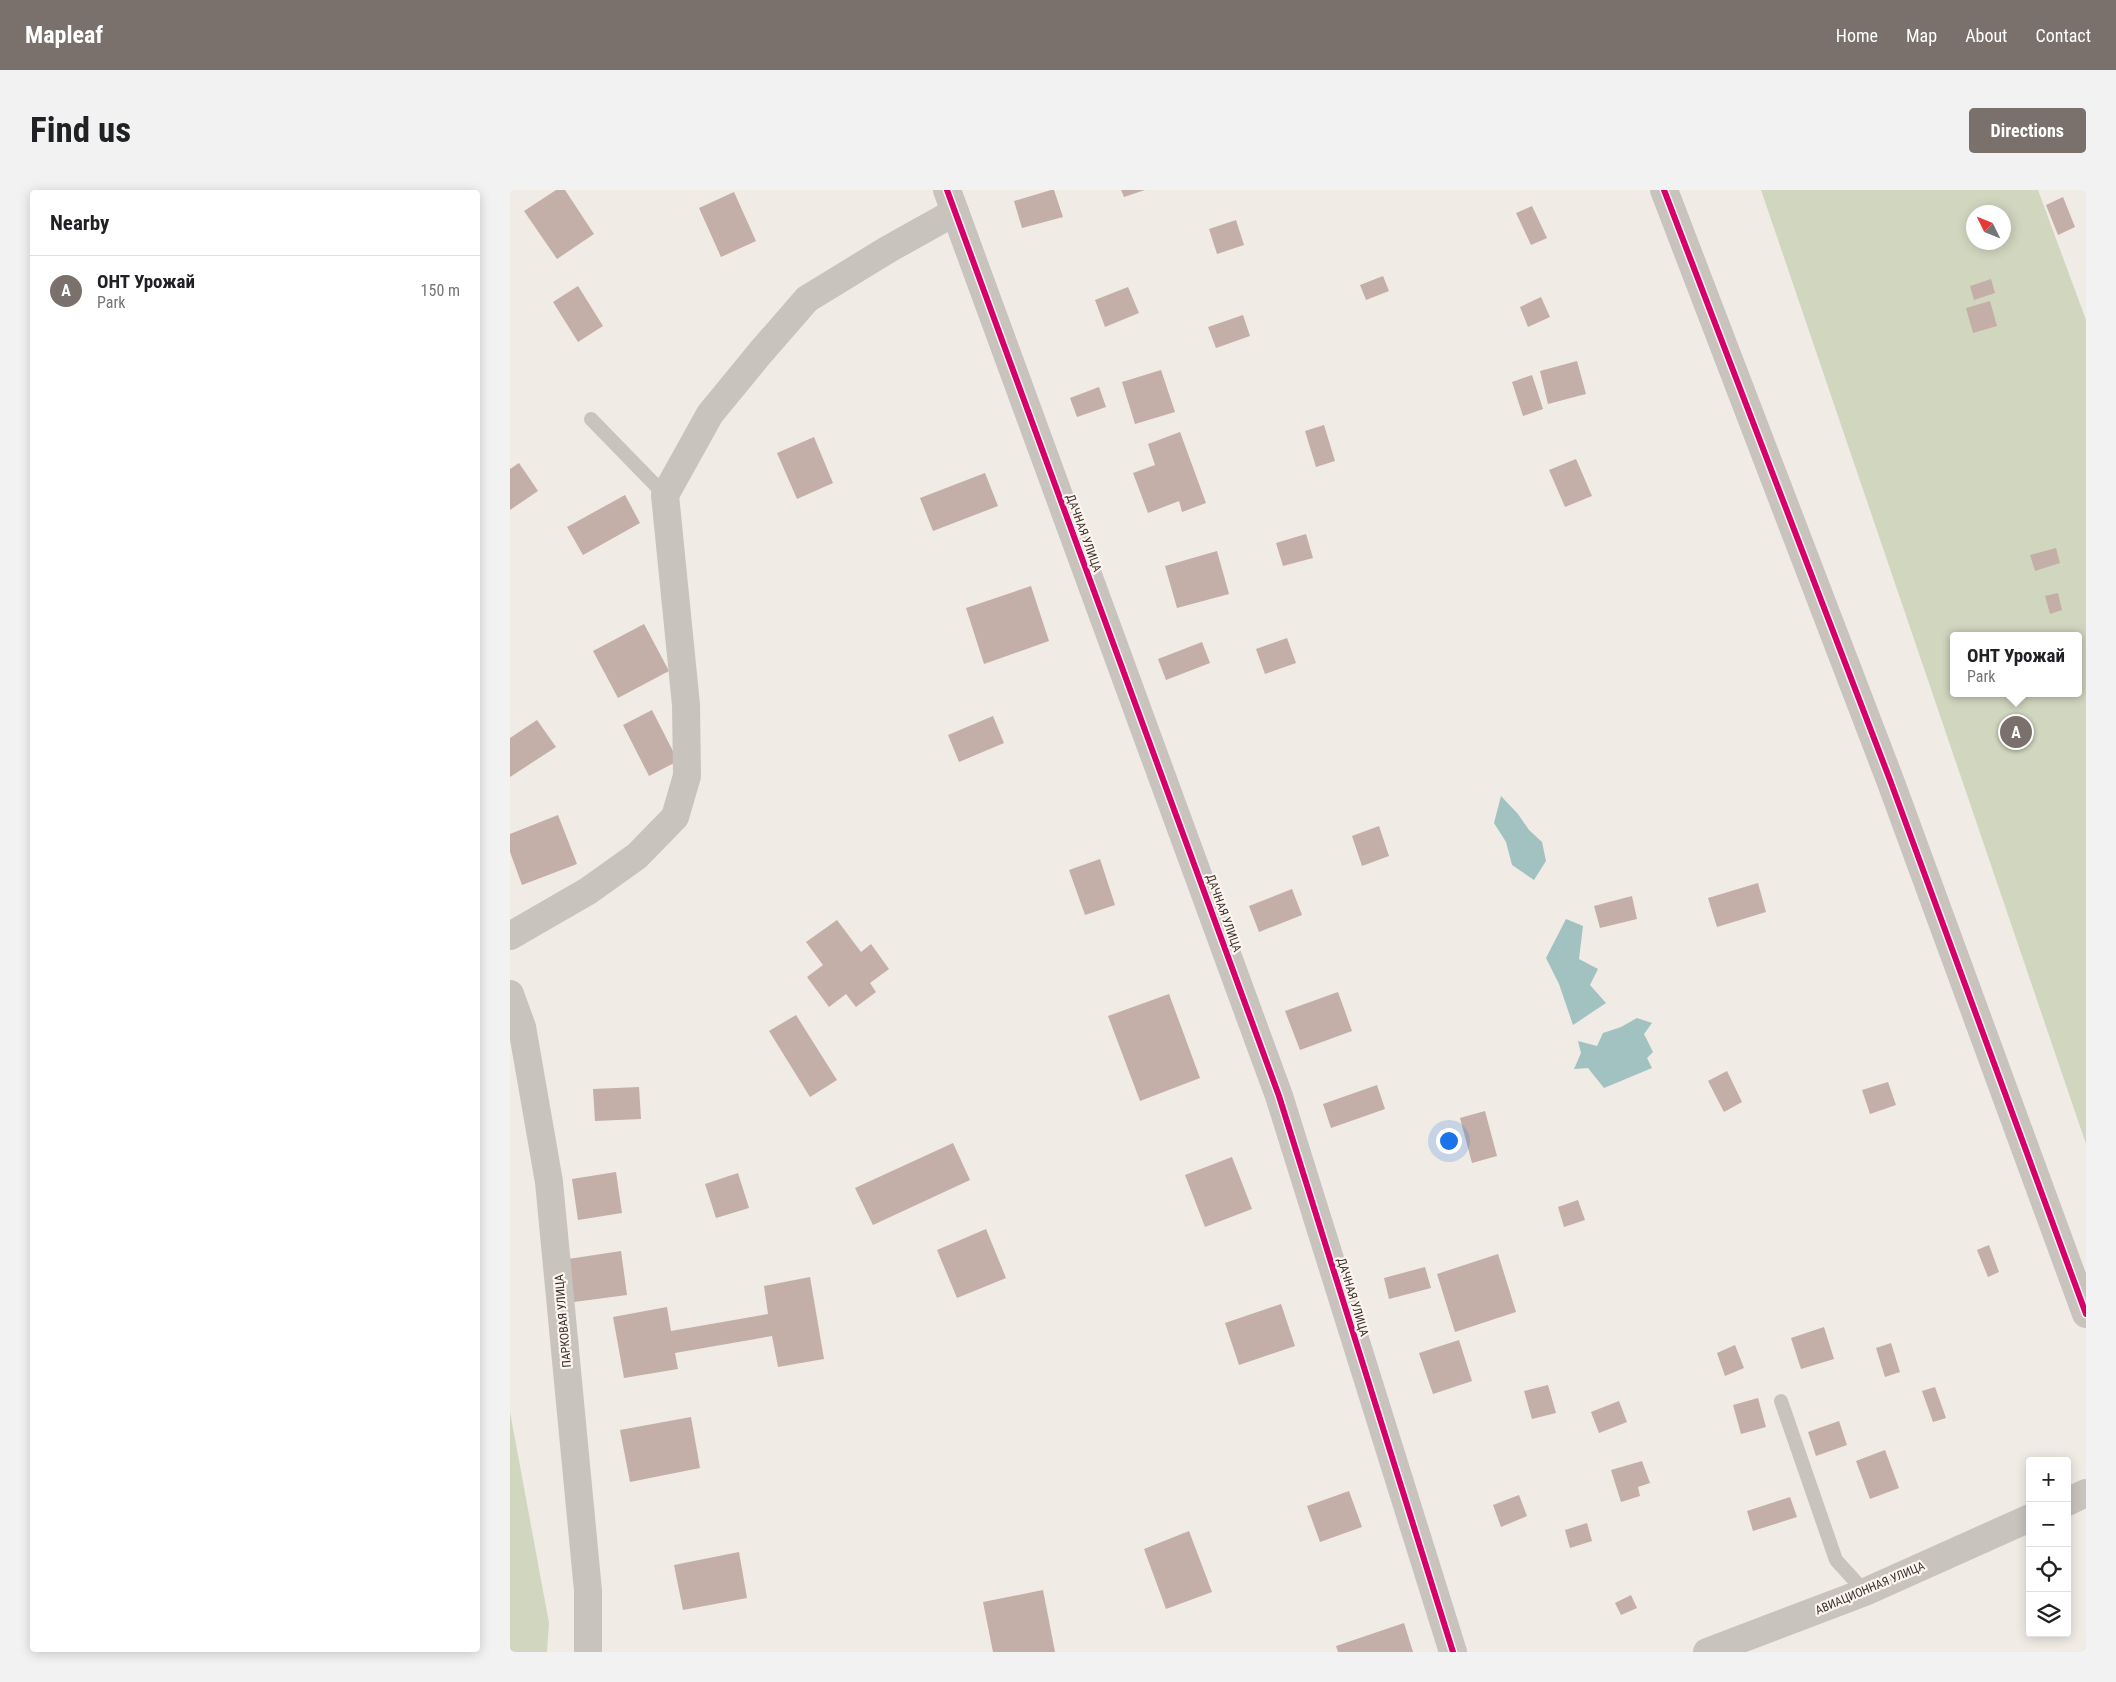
<!DOCTYPE html>
<meta charset="utf-8">
<style>
:root{--surface:#fff;--page:#f2f2f2;--text:#202124;--muted:#757577;--line:#e0e0e0;--accent:#7a716c}
body{margin:0;font-family:"Roboto Condensed",sans-serif;background:var(--page);color:var(--text)}
.controls{position:absolute;right:15px;bottom:15px;display:grid;overflow:hidden;border-radius:5px;box-shadow:0 2px 12px #0003}
.controls button{width:45px;height:45px;display:grid;place-items:center;padding:0;border:0;border-bottom:1px solid var(--line);background:var(--surface);color:var(--text);font:25px sans-serif}
.compass{position:absolute;left:1456px;top:15px;width:45px;height:45px;border-radius:50%;background:var(--surface);box-shadow:0 2px 12px #0003;rotate:313deg}
.you{position:absolute;left:938px;top:950px;width:18px;height:18px;margin:-12px;border:4px solid #fff;border-radius:50%;background:#1a73e8;box-shadow:0 0 0 8px #1a73e833}
.badge{display:grid;place-items:center;width:32px;height:32px;border-radius:50%;background:var(--accent);color:#fff;font-size:16px;font-weight:700}
.pin{position:absolute;translate:-50% -50%;border:2px solid #fff;box-shadow:0 1px 5px #0006}
.popup{position:absolute;left:1440px;top:442px;width:132px;height:65px;box-sizing:border-box;display:grid;place-content:center;border-radius:5px;background:var(--surface);filter:drop-shadow(0 1px 4px #0005);font-size:16px;white-space:nowrap;color:var(--muted)}
.popup b{font-size:19px;color:var(--text)}
.popup::after{content:'';position:absolute;left:50%;top:100%;margin-left:-10px;border:10px solid transparent;border-top-color:var(--surface)}
.list{margin:0;padding:0;list-style:none}
h2{display:flex;justify-content:space-between;align-items:center;height:65px;margin:0;padding:0 20px;font-size:21px}
h2 small{font-size:16px;font-weight:400;color:var(--muted)}
.list li{display:grid;grid-template-columns:32px 1fr auto;gap:15px;align-items:center;box-sizing:border-box;height:70px;padding:0 20px;border-top:1px solid var(--line)}
.list b{display:block;font-size:19px;white-space:nowrap}
.list p{margin:0;font-size:16px;white-space:nowrap;color:var(--muted)}
.list em{font-size:16px;font-style:normal;color:var(--muted)}
.icon{flex:none;width:28px;height:28px;fill:none;stroke:currentColor;stroke-width:2;stroke-linecap:round;stroke-linejoin:round}
.map{position:relative;flex:none;width:1576px;height:1462px;overflow:hidden;border-radius:5px}
header{display:flex;align-items:center;gap:30px;box-sizing:border-box;height:70px;padding:0 25px;background:var(--accent);color:#fff}
header strong{font-size:24px}
nav{display:flex;gap:28px;margin-inline-start:auto;font-size:18px}
.intro{display:flex;align-items:center;justify-content:space-between;box-sizing:border-box;height:120px;padding:0 30px}
h1{margin:0;font-size:35px}
.button{padding:12px 22px;border-radius:5px;background:var(--accent);color:#fff;font-size:18px;font-weight:700}
main{display:flex;gap:30px;padding:0 30px}
aside{flex:1;background:var(--surface);border-radius:5px;box-shadow:0 2px 12px #0003}
.map>svg:first-child{display:block}
.green{fill:#d1d6bf;fill-rule:evenodd}
.water{fill:#a1c2c1}
.building{fill:#c3afa7}
.lines{fill:none;stroke-linecap:round;stroke-linejoin:round}
.service{stroke:#c9c3be;stroke-width:14}
.minor{stroke:#c9c3be;stroke-width:28}
.tertiary{stroke:#c9c3be;stroke-width:28}
.cycleway-casing{stroke:#fbf5ee;stroke-width:9}
.cycleway{stroke:#d6006c;stroke-width:6}
.labels{text-anchor:middle;stroke-width:4.5;stroke-linejoin:round;paint-order:stroke}
.street-label{font-size:12px;fill:#3b302b;stroke:#fbf5ee}
</style>
<header>
<strong>Mapleaf</strong>
<nav><a>Home</a><a>Map</a><a>About</a><a>Contact</a></nav>
</header>
<div class="intro"><h1>Find us</h1><a class="button">Directions</a></div>
<main>
<aside>
<h2>Nearby<small></small></h2>
<ul class="list">
<li><span class="badge">A</span><div><b>ОНТ Урожай</b><p>Park</p></div><em>150 m</em></li>
</ul>
</aside>
<div class="map">
<svg width="1576" height="1462" viewBox="0 0 1576 1462">
<rect width="100%" height="100%" fill="#f0ebe5"/>
<g class="green">
<path d="M1251 0H1528L1576 130V954ZM1464 22H1494V52H1464ZM1444 446H1568V503H1444Z"/>
<path d="M0 1222 39 1433 37 1462H0Z"/>
</g>
<g class="water">
<path d="M991 606 1008 624 1019 640 1032 652 1036 671 1024 690 1002 675 996 652 984 633Z"/>
<path d="M1056 729 1073 736 1069 769 1088 779 1080 795 1096 813 1063 835 1049 794 1036 768Z"/>
<path d="M1127 828 1142 833 1134 844 1143 862 1137 868 1142 878 1094 898 1078 878 1064 879 1071 863 1068 851 1087 856 1093 843 1111 837Z"/>
</g>
<g class="building">
<path d="M46 0H55L84 44 47 69 14 21Z"/>
<path d="M541 0H544L553 27 512 38 504 11Z"/>
<path d="M611 0H635L614 7Z"/>
<path d="M224 2 246 51 211 67 189 18Z"/>
<path d="M1553 7 1565 37 1548 45 1536 15Z"/>
<path d="M1022 16 1037 48 1021 55 1006 23Z"/>
<path d="M726 30 734 55 707 64 699 39Z"/>
<path d="M873 86 879 101 856 110 850 95Z"/>
<path d="M1481 89 1485 103 1464 110 1460 96Z"/>
<path d="M68 96 93 136 68 152 43 112Z"/>
<path d="M618 97 629 123 595 137 585 110Z"/>
<path d="M1031 107 1040 127 1018 137 1010 117Z"/>
<path d="M1480 111 1487 136 1463 143 1456 118Z"/>
<path d="M733 125 740 146 706 158 698 137Z"/>
<path d="M1067 171 1076 204 1038 214 1030 181Z"/>
<path d="M651 180 665 222 625 234 612 192Z"/>
<path d="M1022 185 1033 219 1013 226 1002 192Z"/>
<path d="M589 197 596 217 567 227 560 208Z"/>
<path d="M814 235 825 271 806 277 795 241Z"/>
<path d="M670 242 696 313 672 322 669 311 638 323 623 283 645 275 638 254Z"/>
<path d="M304 247 323 293 287 309 267 263Z"/>
<path d="M1066 269 1082 306 1055 317 1039 280Z"/>
<path d="M9 273 28 301 0 320V279Z"/>
<path d="M475 283 488 316 423 341 410 308Z"/>
<path d="M115 305 130 333 73 365 57 337Z"/>
<path d="M796 344 803 368 773 376 766 353Z"/>
<path d="M1546 358 1550 373 1525 381 1520 365Z"/>
<path d="M707 361 719 404 667 418 655 376Z"/>
<path d="M521 396 539 451 474 474 456 418Z"/>
<path d="M1548 403 1552 420 1540 424 1535 406Z"/>
<path d="M134 434 159 481 108 508 83 461Z"/>
<path d="M777 448 786 473 755 484 746 459Z"/>
<path d="M692 452 700 473 656 490 648 469Z"/>
<path d="M142 520 168 571 139 586 113 535Z"/>
<path d="M483 526 494 553 449 572 438 545Z"/>
<path d="M27 530 46 557 0 587V548Z"/>
<path d="M48 625 67 674 12 695 0 662V644Z"/>
<path d="M869 636 879 666 852 676 842 646Z"/>
<path d="M590 669 605 715 575 725 559 680Z"/>
<path d="M1248 693 1256 722 1207 737 1198 708Z"/>
<path d="M782 699 792 725 749 742 739 716Z"/>
<path d="M1122 706 1127 729 1090 738 1084 716Z"/>
<path d="M327 730 351 762 361 754 379 779 360 793 366 802 346 817 336 804 319 817 297 787 313 775 296 752Z"/>
<path d="M828 802 842 841 790 860 775 821Z"/>
<path d="M659 804 690 888 630 911 598 826Z"/>
<path d="M286 825 327 890 300 907 259 841Z"/>
<path d="M1217 881 1232 912 1214 922 1198 891Z"/>
<path d="M1378 892 1386 915 1360 924 1352 900Z"/>
<path d="M867 895 875 919 821 938 813 914Z"/>
<path d="M129 897 131 929 85 931 83 899Z"/>
<path d="M975 921 987 966 962 973 950 928Z"/>
<path d="M443 953 460 990 363 1035 345 998Z"/>
<path d="M722 967 742 1019 695 1037 675 985Z"/>
<path d="M106 982 112 1023 68 1030 62 989Z"/>
<path d="M228 983 239 1018 206 1028 195 994Z"/>
<path d="M1068 1010 1075 1030 1054 1037 1048 1017Z"/>
<path d="M476 1039 496 1088 447 1108 427 1060Z"/>
<path d="M1479 1055 1489 1082 1478 1087 1467 1060Z"/>
<path d="M111 1061 117 1105 64 1112 58 1069Z"/>
<path d="M988 1064 1006 1122 945 1142 927 1084Z"/>
<path d="M915 1077 921 1098 879 1109 874 1088Z"/>
<path d="M300 1087 314 1169 268 1177 262 1146 165 1163 168 1179 114 1188 103 1127 157 1117 161 1141 258 1124 254 1096Z"/>
<path d="M771 1114 785 1156 729 1175 715 1133Z"/>
<path d="M1314 1137 1324 1169 1291 1179 1281 1148Z"/>
<path d="M949 1150 962 1191 923 1204 909 1163Z"/>
<path d="M1381 1153 1390 1182 1375 1187 1366 1158Z"/>
<path d="M1225 1155 1234 1178 1215 1186 1207 1163Z"/>
<path d="M1038 1195 1046 1223 1022 1229 1014 1201Z"/>
<path d="M1425 1197 1436 1228 1423 1232 1412 1201Z"/>
<path d="M1248 1208 1256 1237 1231 1244 1223 1215Z"/>
<path d="M1109 1211 1117 1232 1089 1243 1081 1222Z"/>
<path d="M181 1227 190 1278 120 1292 110 1240Z"/>
<path d="M1329 1231 1337 1255 1306 1266 1298 1242Z"/>
<path d="M1375 1260 1389 1298 1360 1309 1346 1271Z"/>
<path d="M1132 1271 1140 1293 1128 1297 1130 1306 1111 1312 1101 1280Z"/>
<path d="M839 1301 852 1337 810 1352 797 1316Z"/>
<path d="M1009 1305 1017 1326 991 1337 983 1315Z"/>
<path d="M1280 1307 1287 1327 1243 1341 1237 1321Z"/>
<path d="M1077 1333 1082 1351 1060 1358 1055 1340Z"/>
<path d="M679 1341 702 1402 656 1419 634 1359Z"/>
<path d="M229 1362 237 1408 173 1420 164 1375Z"/>
<path d="M533 1400 545 1462H483L473 1412Z"/>
<path d="M1121 1405 1127 1418 1111 1425 1105 1413Z"/>
<path d="M894 1433 903 1462H828L826 1456Z"/>
</g>
<g class="lines">
<g class="service">
<path d="M81 229 155 305"/>
<path d="M1271 1211 1326 1370 1355 1402"/>
</g>
<g class="minor">
<path d="M437 0 769 906 943 1462"/>
<path d="M1154 0 1380 590 1576 1124"/>
<path d="M0 746 78 701 127 666 165 627 177 586 176 515 155 305 200 224 250 163 297 109 377 60 445 22"/>
<path d="M0 804 12 837 39 992 78 1401V1462"/>
</g>
<g class="tertiary">
<path d="M1557 1312 1576 1303"/>
<path d="M1197 1462 1355 1402 1520 1328"/>
</g>
<defs>
<g id="cycleway">
<path d="M437 0 769 906 943 1462"/>
<path d="M1154 0 1380 590 1576 1124"/>
</g>
</defs>
<use href="#cycleway" class="cycleway-casing"/>
<use href="#cycleway" class="cycleway"/>
</g>
<g class="labels">
<g class="street-label">
<text transform="translate(574 343) rotate(70)" y="4">ДАЧНАЯ УЛИЦА</text>
<text transform="translate(714 723) rotate(70)" y="4">ДАЧНАЯ УЛИЦА</text>
<text transform="translate(843 1107) rotate(73)" y="4">ДАЧНАЯ УЛИЦА</text>
<text transform="translate(53 1131) rotate(-95)" y="4">ПАРКОВАЯ УЛИЦА</text>
<text transform="translate(1360 1398) rotate(-23)" y="4">АВИАЦИОННАЯ УЛИЦА</text>
</g>
</g>
</svg>
<div class="controls">
<button>+</button>
<button>−</button>
<button><svg class="icon" aria-label="locate" viewBox="0 0 24 24"><circle cx="12" cy="12" r="6"/><path d="M12 2v4M12 18v4M2 12h4M18 12h4"/></svg></button>
<button><svg class="icon" aria-label="layers" viewBox="0 0 24 24"><path d="M12 4l9 5-9 5-9-5zM3 14l9 5 9-5"/></svg></button>
</div>
<svg class="compass" viewBox="-18 -18 36 36"><path d="M0-13l5 13h-10z" fill="#e53935"/><path d="M0 13l5-13h-10z" fill="#757577"/></svg>
<div class="you"></div>
<div class="pin badge" style="left:1506px;top:542px">A</div>
<div class="popup"><b>ОНТ Урожай</b>Park</div>
</div>
</main>
